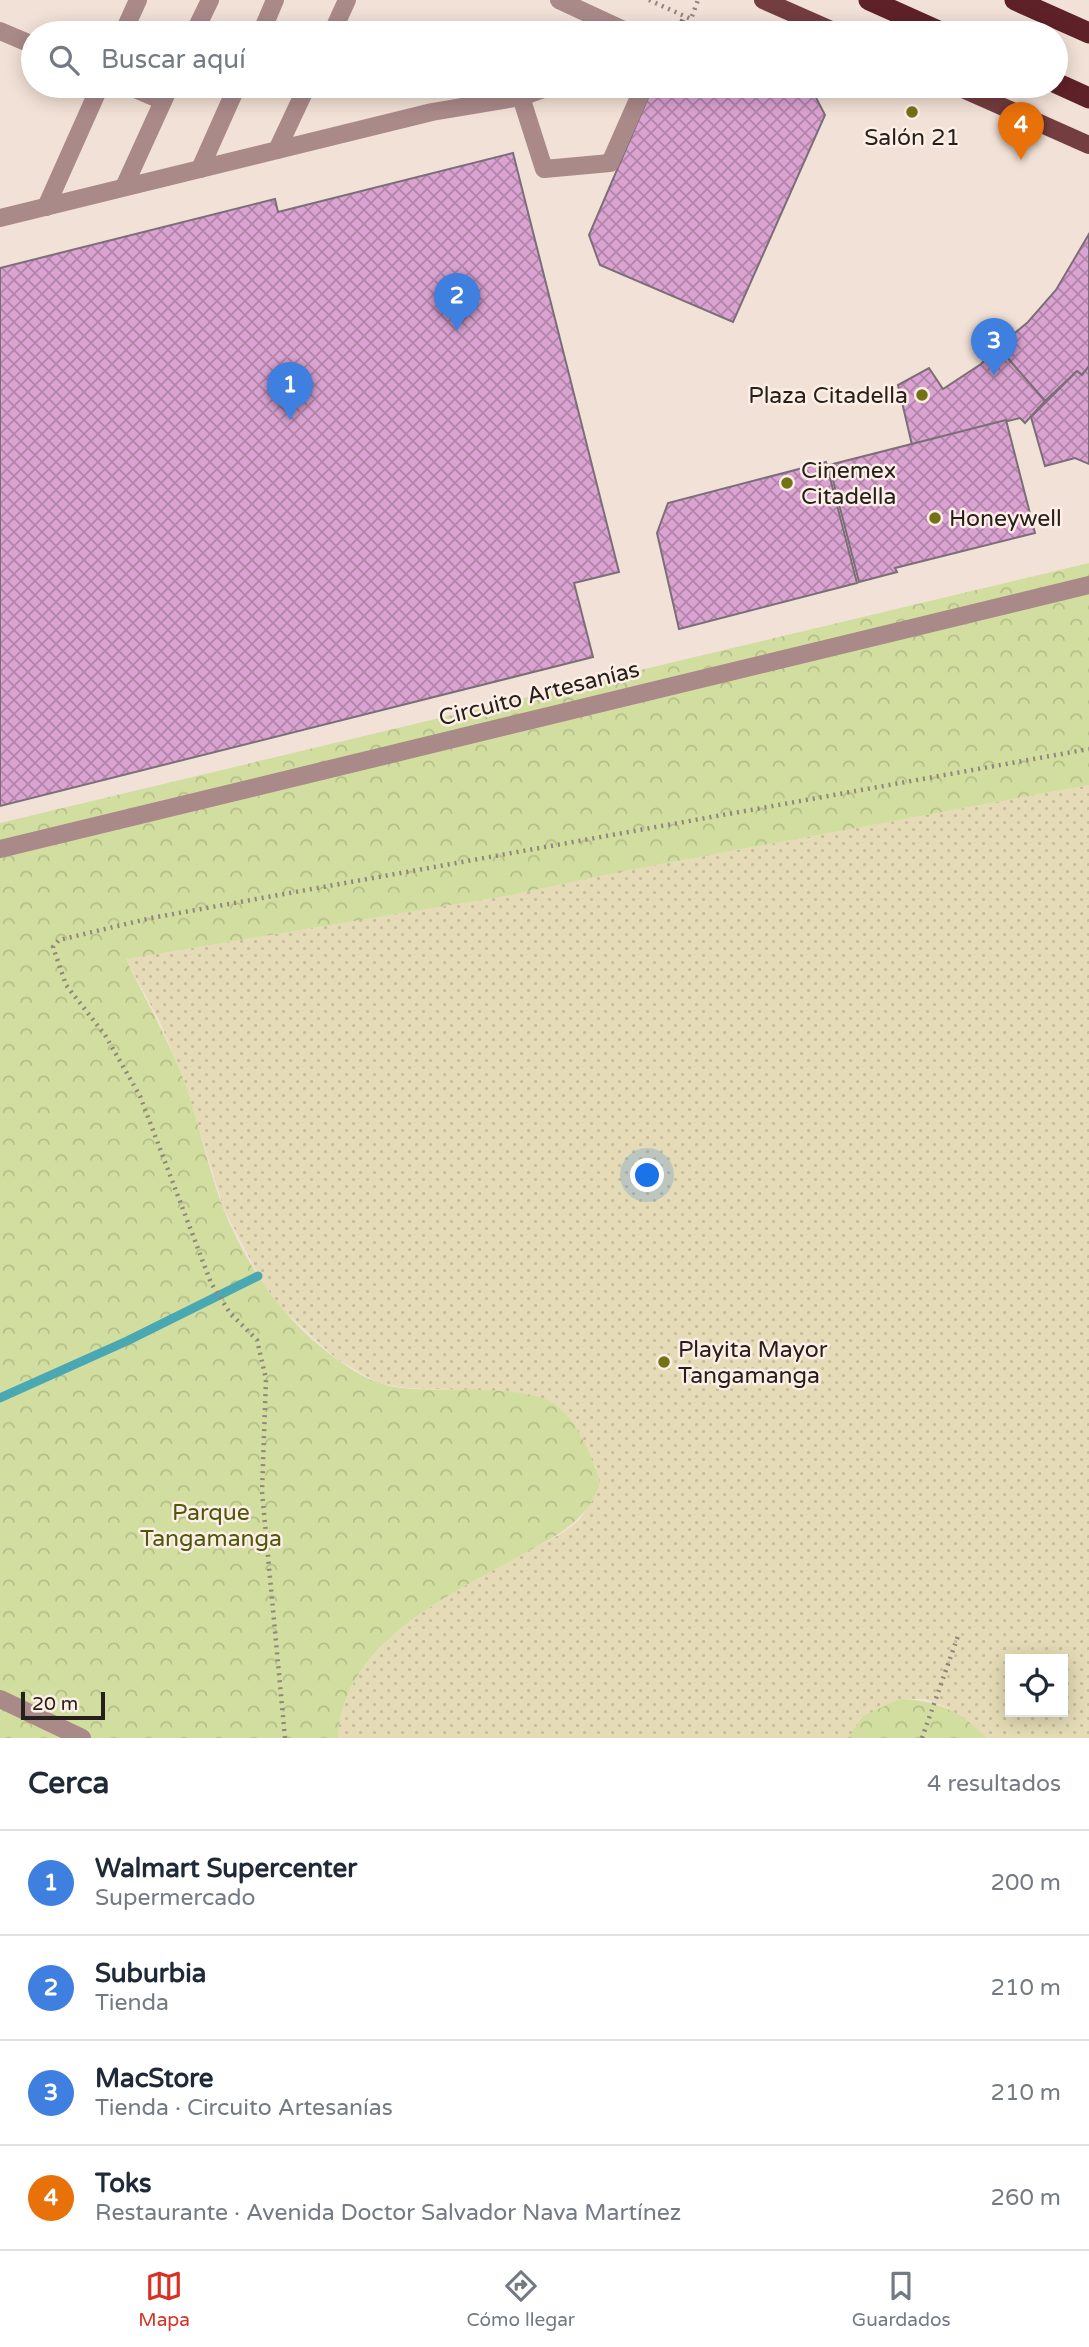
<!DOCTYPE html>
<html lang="es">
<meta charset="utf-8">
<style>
:root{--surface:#fff;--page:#f6f6f7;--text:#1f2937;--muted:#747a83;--line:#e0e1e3;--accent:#d93025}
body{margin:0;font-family:"Varela Round",sans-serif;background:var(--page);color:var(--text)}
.controls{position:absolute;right:21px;bottom:21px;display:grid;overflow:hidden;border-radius:0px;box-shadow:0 4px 18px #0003}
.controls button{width:63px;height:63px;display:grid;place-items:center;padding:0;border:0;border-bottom:2px solid var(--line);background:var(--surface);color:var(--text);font:35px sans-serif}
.scale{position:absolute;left:21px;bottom:18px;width:84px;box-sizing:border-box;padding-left:7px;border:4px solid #26201c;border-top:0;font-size:19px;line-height:24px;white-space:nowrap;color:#26201c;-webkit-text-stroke:5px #fdeee6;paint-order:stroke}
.you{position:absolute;left:648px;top:1176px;width:24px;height:24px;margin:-18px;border:5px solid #fff;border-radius:50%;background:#1a73e8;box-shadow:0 0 0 10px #1a73e833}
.badge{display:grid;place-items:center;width:46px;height:46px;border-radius:50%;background:var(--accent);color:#fff;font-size:23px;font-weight:700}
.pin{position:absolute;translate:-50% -58px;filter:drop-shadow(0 2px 4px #0008)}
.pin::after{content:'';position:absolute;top:37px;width:24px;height:21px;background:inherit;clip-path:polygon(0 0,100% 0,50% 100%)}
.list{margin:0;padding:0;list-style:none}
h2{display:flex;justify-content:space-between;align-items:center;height:91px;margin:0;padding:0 28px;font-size:30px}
h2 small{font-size:23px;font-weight:400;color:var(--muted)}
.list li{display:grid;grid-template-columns:46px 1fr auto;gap:21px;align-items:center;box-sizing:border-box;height:105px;padding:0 28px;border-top:2px solid var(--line)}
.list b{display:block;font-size:26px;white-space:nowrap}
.list p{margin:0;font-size:23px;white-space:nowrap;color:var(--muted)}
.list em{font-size:23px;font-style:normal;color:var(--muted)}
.icon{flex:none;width:38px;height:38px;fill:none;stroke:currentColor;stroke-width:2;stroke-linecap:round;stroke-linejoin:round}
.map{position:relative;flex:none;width:1089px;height:1738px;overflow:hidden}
.search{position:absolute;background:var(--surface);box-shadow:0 4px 18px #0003;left:21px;right:21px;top:21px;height:77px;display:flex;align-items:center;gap:18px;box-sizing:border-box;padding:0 24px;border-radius:38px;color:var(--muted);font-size:26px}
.sheet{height:511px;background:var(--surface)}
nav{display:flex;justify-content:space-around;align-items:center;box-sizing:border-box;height:98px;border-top:2px solid var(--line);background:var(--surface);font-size:19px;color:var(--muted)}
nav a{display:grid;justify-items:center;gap:4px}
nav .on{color:var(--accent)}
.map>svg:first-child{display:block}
.sand{fill:url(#sand-dots);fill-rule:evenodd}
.park{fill:url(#park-crowns)}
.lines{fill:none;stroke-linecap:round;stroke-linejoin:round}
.stream{stroke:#4aa8b3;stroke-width:9}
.building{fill:url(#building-cross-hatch);stroke:#7b6e79;stroke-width:2}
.path{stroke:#91857e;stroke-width:4.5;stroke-dasharray:2 5;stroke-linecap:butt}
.minor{stroke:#aa8989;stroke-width:18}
.major{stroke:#743d40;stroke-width:18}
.highway{stroke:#5f2128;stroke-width:21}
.poi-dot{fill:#747216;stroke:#fdeee6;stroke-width:2.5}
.labels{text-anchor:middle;stroke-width:5;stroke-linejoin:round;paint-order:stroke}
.poi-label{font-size:23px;fill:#26201c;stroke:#fdeee6;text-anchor:start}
.street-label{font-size:23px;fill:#26201c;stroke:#fdeee6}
.park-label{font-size:23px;fill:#4e580c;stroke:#fdeee6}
</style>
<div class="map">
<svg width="1089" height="1738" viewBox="0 0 1089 1738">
<defs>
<pattern id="sand-dots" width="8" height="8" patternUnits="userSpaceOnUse" patternTransform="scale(1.75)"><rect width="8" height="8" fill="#e5dbb6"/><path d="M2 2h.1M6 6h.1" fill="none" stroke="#c4bc9c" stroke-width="1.8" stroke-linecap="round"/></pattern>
<pattern id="park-crowns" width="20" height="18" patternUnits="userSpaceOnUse" patternTransform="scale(1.75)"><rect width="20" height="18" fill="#d2dea0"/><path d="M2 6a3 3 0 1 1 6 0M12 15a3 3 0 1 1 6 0" fill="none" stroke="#b4be89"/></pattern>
<pattern id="building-cross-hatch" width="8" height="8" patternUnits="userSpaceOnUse" patternTransform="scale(1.75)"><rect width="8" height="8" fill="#dba3d1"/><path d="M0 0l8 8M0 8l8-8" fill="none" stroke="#b184a9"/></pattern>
</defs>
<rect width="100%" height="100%" fill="#f2e1d6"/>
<path class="sand" d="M1089 785V1738H986L948 1708 926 1699H900L848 1738H338C343 1641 456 1591 529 1551 545 1542 573 1530 583 1515 590 1504 592 1482 596 1468L577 1433 544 1399 493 1391 409 1388 380 1384 337 1359 281 1308 261 1280 224 1209 184 1080 160 1022 126 959 511 895 629 870ZM1010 1659H1063V1712H1010Z"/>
<g class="park">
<path d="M1089 563V785L629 870 511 895 126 959C145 999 167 1037 183 1078 199 1121 207 1167 224 1210 245 1262 277 1311 321 1347 341 1363 364 1380 389 1386 429 1395 525 1381 556 1405 578 1422 592 1457 600 1482 590 1519 556 1536 525 1553 452 1594 343 1641 338 1738H0V823Z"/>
<path d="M900 1699C935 1700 962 1711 986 1738H848L863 1716Z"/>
</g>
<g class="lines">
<path class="stream" d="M0 1398 127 1341 258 1276"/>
</g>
<g class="building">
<path d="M681 20 710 33H675Z"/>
<path d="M653 86H810L825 115 733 322 600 265 589 235Z"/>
<path d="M513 153 619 572 574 583 593 657 0 806V268L275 199 278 212Z"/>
<path d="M1089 234V366L1082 375 1077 371 1045 401 998 347 1028 322 1056 290Z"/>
<path d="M998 347 1045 401 1025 423 1020 418 912 445 898 385 929 368 943 389 981 364Z"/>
<path d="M1089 366V464L1075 458 1045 466 1031 417 1077 371 1082 375Z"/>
<path d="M1006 420 1035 533 895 568 897 572 859 582 829 465Z"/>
<path d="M826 462 857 583 679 629 657 533 668 503Z"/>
</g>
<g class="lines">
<g class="path">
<path d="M649 0 691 19 698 0"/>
<path d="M285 1738 262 1492 266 1379 257 1340 230 1313 211 1283 140 1096 105 1035 66 985 53 947 59 940 151 918 1089 749"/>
<path d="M922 1738 958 1636"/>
</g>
<g class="minor">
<path d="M559 0 630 33"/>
<path d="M0 31 33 45"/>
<path d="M123 33 138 0"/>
<path d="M194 33 210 0"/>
<path d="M261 33 275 0"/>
<path d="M332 33 347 0"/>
<path d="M128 86 163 101"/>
<path d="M521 97 544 169 610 163 644 86"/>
<path d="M277 150 307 86"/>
<path d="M200 169 237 86"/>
<path d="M124 187 170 86"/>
<path d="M46 207 100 86"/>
<path d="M0 218 432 112 521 97 552 86"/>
<path d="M0 849 1089 585"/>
<path d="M0 1699 82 1738"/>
</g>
<g class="major">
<path d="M763 0 838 33"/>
<path d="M956 86 1089 145"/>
</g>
<g class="highway">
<path d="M869 0 943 33"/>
<path d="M1015 0 1089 33"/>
<path d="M1056 83 1089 98"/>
</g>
</g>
<g class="poi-dot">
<circle cx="912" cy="112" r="7"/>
<circle cx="922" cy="395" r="7"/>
<circle cx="787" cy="483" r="7"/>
<circle cx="935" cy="518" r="7"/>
<circle cx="664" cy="1362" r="7"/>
</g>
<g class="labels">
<g class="poi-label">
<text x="912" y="145" text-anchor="middle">Salón 21</text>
<text x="908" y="403" text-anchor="end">Plaza Citadella</text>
<text x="801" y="478">Cinemex<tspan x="801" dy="26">Citadella</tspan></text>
<text x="949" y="526">Honeywell</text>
<text x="678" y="1357">Playita Mayor<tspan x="678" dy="26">Tangamanga</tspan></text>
</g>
<g class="street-label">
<text transform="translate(539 693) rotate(-14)" y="8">Circuito Artesanías</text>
</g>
<g class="park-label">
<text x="211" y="1520">Parque<tspan x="211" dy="26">Tangamanga</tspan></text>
</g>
</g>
</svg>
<div class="controls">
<button><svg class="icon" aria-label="locate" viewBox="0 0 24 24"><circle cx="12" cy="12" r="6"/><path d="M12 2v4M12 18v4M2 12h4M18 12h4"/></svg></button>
</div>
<div class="scale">20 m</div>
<div class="you"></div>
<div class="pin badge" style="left:290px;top:420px;background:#3f7fe0">1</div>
<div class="pin badge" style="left:457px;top:331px;background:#3f7fe0">2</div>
<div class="pin badge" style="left:994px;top:376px;background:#3f7fe0">3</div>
<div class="pin badge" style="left:1021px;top:160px;background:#e8710a">4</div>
<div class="search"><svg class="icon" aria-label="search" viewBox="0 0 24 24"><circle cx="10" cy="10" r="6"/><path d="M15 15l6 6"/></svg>Buscar aquí</div>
</div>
<section class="sheet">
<h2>Cerca<small>4 resultados</small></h2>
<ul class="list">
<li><span class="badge" style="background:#3f7fe0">1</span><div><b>Walmart Supercenter</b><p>Supermercado</p></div><em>200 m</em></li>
<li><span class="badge" style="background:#3f7fe0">2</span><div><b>Suburbia</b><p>Tienda</p></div><em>210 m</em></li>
<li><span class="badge" style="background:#3f7fe0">3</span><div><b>MacStore</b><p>Tienda · Circuito Artesanías</p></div><em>210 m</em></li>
<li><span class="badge" style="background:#e8710a">4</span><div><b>Toks</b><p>Restaurante · Avenida Doctor Salvador Nava Martínez</p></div><em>260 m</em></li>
</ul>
</section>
<nav>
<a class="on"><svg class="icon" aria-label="map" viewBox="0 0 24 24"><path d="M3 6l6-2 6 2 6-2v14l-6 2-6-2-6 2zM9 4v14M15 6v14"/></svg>Mapa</a>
<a><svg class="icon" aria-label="directions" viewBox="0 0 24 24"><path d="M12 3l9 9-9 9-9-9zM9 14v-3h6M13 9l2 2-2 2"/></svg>Cómo llegar</a>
<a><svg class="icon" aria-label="saved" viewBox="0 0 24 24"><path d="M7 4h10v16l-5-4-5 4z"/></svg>Guardados</a>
</nav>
